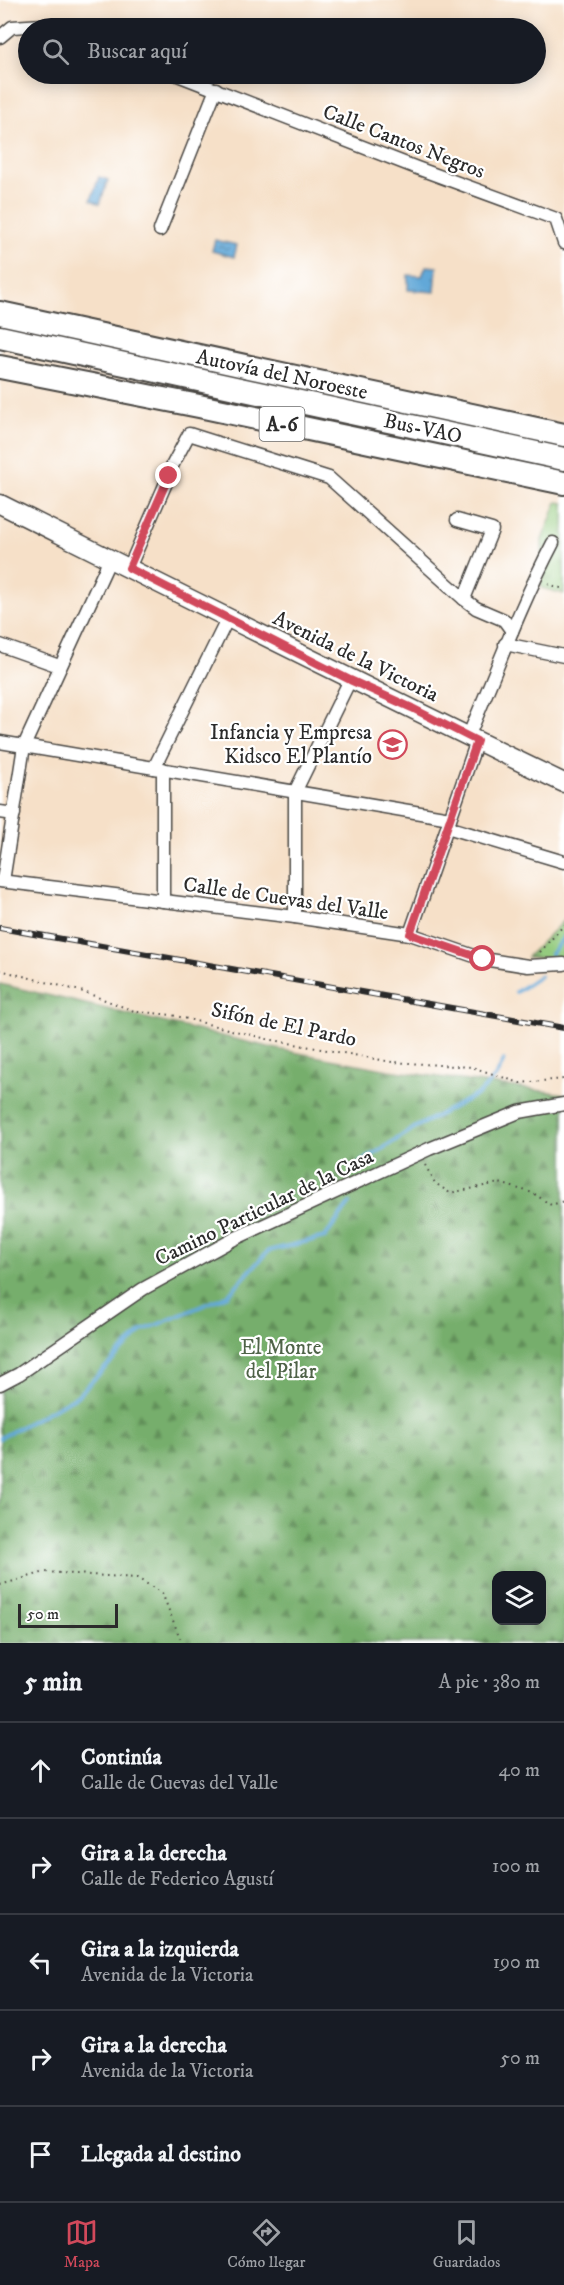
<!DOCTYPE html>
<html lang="es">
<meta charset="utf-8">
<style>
:root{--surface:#171b24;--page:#20242c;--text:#f1f3f6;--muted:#9ea1a6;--line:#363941;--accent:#d1495b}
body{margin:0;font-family:"IM FELL DW Pica",serif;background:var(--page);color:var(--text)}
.controls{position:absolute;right:18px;bottom:18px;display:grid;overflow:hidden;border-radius:12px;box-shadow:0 3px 15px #0003}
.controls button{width:54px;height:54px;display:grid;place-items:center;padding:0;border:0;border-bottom:2px solid var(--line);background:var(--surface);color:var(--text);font:30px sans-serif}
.scale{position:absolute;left:18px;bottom:15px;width:100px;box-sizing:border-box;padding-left:6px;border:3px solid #2b2b2b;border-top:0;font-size:16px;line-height:21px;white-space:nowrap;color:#2b2b2b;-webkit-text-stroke:4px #fff;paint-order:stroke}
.stop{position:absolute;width:18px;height:18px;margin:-14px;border:4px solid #d1495b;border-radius:50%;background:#fff}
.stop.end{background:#d1495b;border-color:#fff;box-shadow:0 2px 6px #0008}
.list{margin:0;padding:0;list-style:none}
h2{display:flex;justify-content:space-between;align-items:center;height:78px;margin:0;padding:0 24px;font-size:26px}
h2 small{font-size:20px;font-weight:400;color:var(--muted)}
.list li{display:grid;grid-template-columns:39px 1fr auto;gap:18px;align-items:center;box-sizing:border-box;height:96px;padding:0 24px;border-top:2px solid var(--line)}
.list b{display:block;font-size:22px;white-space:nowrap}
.list p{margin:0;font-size:20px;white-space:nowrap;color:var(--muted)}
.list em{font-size:20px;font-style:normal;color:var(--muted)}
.icon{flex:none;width:33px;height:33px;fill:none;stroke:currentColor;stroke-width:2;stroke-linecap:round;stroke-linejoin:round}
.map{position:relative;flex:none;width:564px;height:1643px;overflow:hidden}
.search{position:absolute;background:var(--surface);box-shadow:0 3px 15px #0003;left:18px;right:18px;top:18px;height:66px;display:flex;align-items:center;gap:15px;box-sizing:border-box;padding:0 21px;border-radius:33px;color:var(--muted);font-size:22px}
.sheet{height:558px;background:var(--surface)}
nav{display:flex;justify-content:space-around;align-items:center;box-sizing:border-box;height:84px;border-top:2px solid var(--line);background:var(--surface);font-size:16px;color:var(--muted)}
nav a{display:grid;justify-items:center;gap:3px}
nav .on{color:var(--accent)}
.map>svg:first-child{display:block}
.forest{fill:url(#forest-firs);stroke:#506c4c;stroke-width:1.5;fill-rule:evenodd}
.park{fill:url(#park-tufts);stroke:#5f7a54;stroke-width:1.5}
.water{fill:url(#water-ripples);stroke:#466a82;stroke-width:1.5}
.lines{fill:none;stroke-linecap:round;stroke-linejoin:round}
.stream{stroke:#62a8d8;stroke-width:4}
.street-casing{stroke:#494643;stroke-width:15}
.secondary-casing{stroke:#494643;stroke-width:21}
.highway-casing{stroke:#494643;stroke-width:26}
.path{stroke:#494643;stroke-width:2;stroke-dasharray:1.5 4.5;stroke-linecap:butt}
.street{stroke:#fff;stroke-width:12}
.secondary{stroke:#fff;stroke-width:18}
.highway{stroke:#fff;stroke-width:22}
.rail-casing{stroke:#2b2b2b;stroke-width:6}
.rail{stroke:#fff;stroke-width:4;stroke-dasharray:11;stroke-linecap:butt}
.route{stroke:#d1495b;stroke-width:8}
.labels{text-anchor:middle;stroke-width:4.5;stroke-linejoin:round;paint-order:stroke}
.shield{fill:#fff;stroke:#6b6b6b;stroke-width:1.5}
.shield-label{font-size:20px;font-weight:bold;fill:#2b2b2b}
.street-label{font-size:21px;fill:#2b2b2b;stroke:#fff}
.poi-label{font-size:21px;fill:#2b2b2b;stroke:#fff;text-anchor:end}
.park-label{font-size:21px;fill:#4f6348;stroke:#fff}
</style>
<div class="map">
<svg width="564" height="1643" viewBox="0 0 564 1643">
<defs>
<pattern id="forest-firs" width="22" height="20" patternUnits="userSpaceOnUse" patternTransform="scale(1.5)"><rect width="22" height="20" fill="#76ae6c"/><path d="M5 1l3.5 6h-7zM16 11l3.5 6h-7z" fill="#618e59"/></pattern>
<pattern id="park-tufts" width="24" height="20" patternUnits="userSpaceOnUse" patternTransform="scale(1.5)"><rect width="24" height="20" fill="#93ca7d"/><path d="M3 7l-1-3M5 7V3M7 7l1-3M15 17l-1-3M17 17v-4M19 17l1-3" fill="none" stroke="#78a467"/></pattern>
<pattern id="water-ripples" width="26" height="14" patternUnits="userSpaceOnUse" patternTransform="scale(1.5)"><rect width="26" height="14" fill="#62a8d8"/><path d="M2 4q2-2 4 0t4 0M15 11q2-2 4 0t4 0" fill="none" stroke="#5189af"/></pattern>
</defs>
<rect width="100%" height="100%" fill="#fff"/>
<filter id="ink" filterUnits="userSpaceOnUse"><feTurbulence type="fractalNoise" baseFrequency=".0167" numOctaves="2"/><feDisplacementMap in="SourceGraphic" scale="12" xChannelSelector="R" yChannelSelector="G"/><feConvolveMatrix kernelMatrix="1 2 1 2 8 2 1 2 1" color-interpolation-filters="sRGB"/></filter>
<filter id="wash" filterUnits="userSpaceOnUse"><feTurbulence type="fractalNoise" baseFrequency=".008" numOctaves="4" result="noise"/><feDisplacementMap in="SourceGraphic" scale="24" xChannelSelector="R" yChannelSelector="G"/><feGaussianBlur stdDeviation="1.35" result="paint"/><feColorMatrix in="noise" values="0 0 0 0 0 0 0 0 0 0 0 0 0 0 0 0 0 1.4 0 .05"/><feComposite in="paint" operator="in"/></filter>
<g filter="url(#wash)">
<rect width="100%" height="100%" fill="#f6e0c8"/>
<path class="forest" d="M0 984 277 1049 389 1070 564 1094V1643H0ZM496 1576H542V1620H496Z"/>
<g class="park">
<path d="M557 502 564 503V594L541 588 542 540Z"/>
<path d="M564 918V959L527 957 562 922Z"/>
</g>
<g class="water">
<path d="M99 177 108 180 100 204 91 200Z"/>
<path d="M215 240 237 245 234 257 212 251Z"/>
<path d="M426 266 437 267 435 292 408 290V275L422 276Z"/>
</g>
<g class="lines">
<g class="stream">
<path d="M551 954 564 937"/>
<path d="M516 992 540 976"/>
<path d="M360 1163 416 1127 480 1093 497 1075 504 1060"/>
<path d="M0 1438 77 1396 142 1331 228 1295 268 1251 325 1237 350 1203"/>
</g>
</g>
</g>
<g filter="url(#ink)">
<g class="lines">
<defs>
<g id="street">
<path d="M0 37 12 27 43 25 53 28"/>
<path d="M175 74 417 168 556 219 564 243"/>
<path d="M160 230 216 89"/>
<path d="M172 466 189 434 329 478 464 599 476 608 504 620 512 631"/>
<path d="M457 520 492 530 464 599"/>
<path d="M129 568 169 476"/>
<path d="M505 644 564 656"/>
<path d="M0 645 59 666"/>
<path d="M468 737C496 672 520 606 553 543"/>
<path d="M0 742 450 818"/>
<path d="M154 768 228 618"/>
<path d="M0 812 14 814"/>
<path d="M447 827 564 862"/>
<path d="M0 881 295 917 410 934 483 959 528 966 564 964"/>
<path d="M3 881 24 746 110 559"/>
<path d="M163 901V769"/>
<path d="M295 917V792L350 680"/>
<path d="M410 934 477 741"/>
<path d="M0 1384 19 1374 143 1289 234 1239 429 1149 519 1112 564 1104"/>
</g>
<path id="secondary" d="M0 504C188 598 375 692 564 783"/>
<g id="highway">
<path d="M0 313 564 435"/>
<path d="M0 337 564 459"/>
<path d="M0 367 199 406 564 483"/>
</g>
</defs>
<use href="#street" class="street-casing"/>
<use href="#secondary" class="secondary-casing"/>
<use href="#highway" class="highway-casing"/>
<g class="path">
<path d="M548 584 564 589"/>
<path d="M540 952 564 925"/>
<path d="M0 970 84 992 134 1011 172 1015 267 1039 392 1062 472 1067 520 1083 564 1079"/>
<path d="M425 1165 435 1183 450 1193 499 1183 533 1193 551 1205 564 1201"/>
<path d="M0 1585 45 1572 137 1578 162 1593 182 1643"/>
</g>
<use href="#street" class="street"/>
<use href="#secondary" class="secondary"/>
<use href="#highway" class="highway"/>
<defs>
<path id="rail" d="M0 928 564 1028"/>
</defs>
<use href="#rail" class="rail-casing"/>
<use href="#rail" class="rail"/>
</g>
</g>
<g class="lines" filter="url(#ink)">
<path class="route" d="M169 476 129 568 350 680 412 708 477 741 410 934 483 959"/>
</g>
<defs>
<symbol id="school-ring" viewBox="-11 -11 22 22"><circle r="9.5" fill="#fff" stroke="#d1495b" stroke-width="1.5"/><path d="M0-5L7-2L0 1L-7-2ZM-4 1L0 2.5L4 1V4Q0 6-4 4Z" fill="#d1495b"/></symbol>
</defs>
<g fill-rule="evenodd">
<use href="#school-ring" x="376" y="728" width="33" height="33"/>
</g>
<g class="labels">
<rect class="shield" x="259.5" y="407" width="45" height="34" rx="4.5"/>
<g class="shield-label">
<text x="282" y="431">A-6</text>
</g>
<g class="street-label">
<text transform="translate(404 141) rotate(21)" y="7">Calle Cantos Negros</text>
<text transform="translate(282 374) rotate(12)" y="7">Autovía del Noroeste</text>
<text transform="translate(423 428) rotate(12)" y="7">Bus-VAO</text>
<text transform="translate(356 656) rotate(26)" y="7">Avenida de la Victoria</text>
<text transform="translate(286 898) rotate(8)" y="7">Calle de Cuevas del Valle</text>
<text transform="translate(284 1024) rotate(12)" y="7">Sifón de El Pardo</text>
<text transform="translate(264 1207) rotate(-26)" y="7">Camino Particular de la Casa</text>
</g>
<g class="poi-label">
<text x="372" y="739">Infancia y Empresa<tspan x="372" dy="24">Kidsco El Plantío</tspan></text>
</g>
<g class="park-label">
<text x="281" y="1354">El Monte<tspan x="281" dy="24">del Pilar</tspan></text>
</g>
</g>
</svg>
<div class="controls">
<button><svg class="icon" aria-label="layers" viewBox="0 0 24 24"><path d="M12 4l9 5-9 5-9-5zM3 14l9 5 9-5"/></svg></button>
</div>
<div class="scale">50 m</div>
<div class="stop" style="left:483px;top:959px"></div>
<div class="stop end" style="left:169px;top:476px"></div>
<div class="search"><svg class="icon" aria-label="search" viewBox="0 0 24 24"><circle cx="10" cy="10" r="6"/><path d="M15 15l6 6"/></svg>Buscar aquí</div>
</div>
<section class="sheet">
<h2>5 min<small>A pie · 380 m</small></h2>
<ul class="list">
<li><svg class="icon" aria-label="ahead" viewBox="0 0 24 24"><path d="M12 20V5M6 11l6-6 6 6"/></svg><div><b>Continúa</b><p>Calle de Cuevas del Valle</p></div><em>40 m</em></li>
<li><svg class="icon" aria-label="right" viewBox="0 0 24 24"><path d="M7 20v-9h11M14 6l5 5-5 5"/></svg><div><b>Gira a la derecha</b><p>Calle de Federico Agustí</p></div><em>100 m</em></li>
<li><svg class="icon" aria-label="left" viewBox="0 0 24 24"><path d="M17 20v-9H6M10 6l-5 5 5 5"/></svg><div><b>Gira a la izquierda</b><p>Avenida de la Victoria</p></div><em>190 m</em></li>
<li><svg class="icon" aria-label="right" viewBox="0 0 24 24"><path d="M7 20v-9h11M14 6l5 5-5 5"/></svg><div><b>Gira a la derecha</b><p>Avenida de la Victoria</p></div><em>50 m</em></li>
<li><svg class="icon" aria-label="arrive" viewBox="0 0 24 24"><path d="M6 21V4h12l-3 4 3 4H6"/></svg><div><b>Llegada al destino</b></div></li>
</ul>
</section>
<nav>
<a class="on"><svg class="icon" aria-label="map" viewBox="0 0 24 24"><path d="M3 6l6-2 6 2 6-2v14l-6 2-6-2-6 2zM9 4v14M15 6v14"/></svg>Mapa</a>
<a><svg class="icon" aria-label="directions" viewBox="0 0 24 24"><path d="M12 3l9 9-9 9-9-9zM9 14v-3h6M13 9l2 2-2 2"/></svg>Cómo llegar</a>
<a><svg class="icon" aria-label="saved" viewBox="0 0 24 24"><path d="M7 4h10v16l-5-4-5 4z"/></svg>Guardados</a>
</nav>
